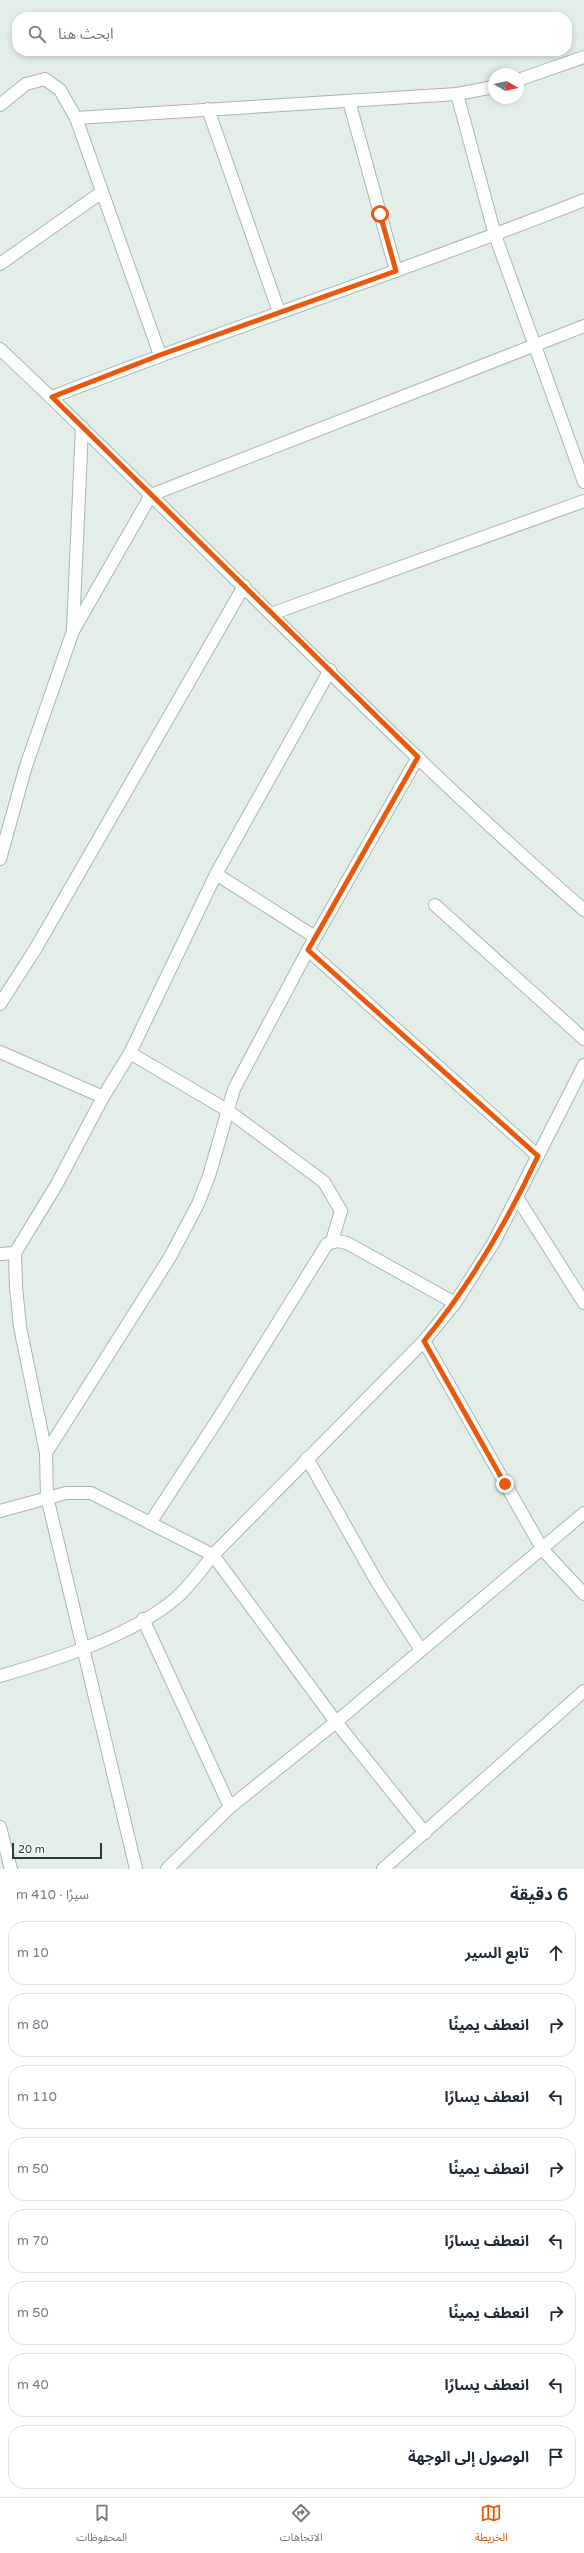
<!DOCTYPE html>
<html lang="ar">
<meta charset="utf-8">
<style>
:root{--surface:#fff;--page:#f2f2f3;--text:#1f2937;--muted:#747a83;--line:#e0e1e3;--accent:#ea580c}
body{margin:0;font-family:"Varela Round","Noto Sans Arabic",sans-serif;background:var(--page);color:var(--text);direction:rtl}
.compass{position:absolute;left:488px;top:68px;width:36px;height:36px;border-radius:50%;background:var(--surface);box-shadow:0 2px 6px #0003;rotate:99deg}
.scale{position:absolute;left:12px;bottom:10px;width:90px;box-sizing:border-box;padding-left:4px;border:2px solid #224138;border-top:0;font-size:11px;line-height:14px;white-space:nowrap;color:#224138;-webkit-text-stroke:3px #f5faf7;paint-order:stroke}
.stop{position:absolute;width:12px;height:12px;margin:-9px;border:3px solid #ea580c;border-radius:50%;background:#fff}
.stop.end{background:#ea580c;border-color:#fff;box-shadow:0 1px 4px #0008}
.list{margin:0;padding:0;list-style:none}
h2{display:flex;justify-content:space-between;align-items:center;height:52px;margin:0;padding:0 16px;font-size:17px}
h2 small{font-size:13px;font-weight:400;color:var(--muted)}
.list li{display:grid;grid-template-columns:26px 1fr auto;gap:12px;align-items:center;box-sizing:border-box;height:64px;margin:0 8px 8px;padding:0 8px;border:1px solid var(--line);border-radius:16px}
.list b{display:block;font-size:15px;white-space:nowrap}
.list em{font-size:13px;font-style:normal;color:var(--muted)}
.icon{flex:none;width:22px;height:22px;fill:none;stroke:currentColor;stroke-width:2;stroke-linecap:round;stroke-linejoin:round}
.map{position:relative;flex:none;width:584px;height:1869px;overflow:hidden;direction:ltr}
.search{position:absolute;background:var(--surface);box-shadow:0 2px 6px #0003;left:12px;right:12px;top:12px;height:44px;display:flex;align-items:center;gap:10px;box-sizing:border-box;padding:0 14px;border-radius:16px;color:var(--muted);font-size:15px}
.sheet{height:628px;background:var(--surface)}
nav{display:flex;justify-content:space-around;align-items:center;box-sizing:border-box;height:56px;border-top:1px solid var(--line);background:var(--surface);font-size:11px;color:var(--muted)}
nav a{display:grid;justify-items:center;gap:2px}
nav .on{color:var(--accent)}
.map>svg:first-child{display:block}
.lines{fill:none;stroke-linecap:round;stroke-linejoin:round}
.minor-casing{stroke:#a6b7b0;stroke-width:14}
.minor{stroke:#fff;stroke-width:12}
.route{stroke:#ea580c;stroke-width:5}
</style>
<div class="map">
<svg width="584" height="1869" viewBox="0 0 584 1869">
<rect width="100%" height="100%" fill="#e4eee9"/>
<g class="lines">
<defs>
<g id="minor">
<path d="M518 80 584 57"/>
<path d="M457 94 495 235 584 482"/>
<path d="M349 101 396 271"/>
<path d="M0 105 26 84 45 79 60 90 76 118 457 94 494 87"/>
<path d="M208 109 279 312"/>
<path d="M76 118 160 355"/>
<path d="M0 264 102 192"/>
<path d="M0 349C197 534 380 733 584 910"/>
<path d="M52 397C228 328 408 270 584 200"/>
<path d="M271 614 584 501"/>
<path d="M73 629 82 427"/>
<path d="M0 859 26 766 73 631 151 495 584 326"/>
<path d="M216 874 315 937"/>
<path d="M435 905 584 1039"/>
<path d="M308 950 538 1156"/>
<path d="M0 1004 36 948 244 586"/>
<path d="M0 1052 103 1097"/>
<path d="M130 1053 227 1110 324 1182 341 1211 332 1241"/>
<path d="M518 1199 584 1303"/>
<path d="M0 1254 15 1253"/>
<path d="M424 1341 543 1550 584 1594"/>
<path d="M46 1453 170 1257 198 1204 209 1176 234 1089 308 950 418 757"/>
<path d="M307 1458 377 1582 421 1650"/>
<path d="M0 1511 66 1493H91L213 1555 336 1722 425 1833"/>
<path d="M150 1523 218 1419 327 1244 337 1241 347 1243 455 1303"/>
<path d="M143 1619 230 1807"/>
<path d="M0 1676C55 1660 131 1636 175 1599 190 1586 201 1570 213 1555L424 1341 455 1303 494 1242 584 1065"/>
<path d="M0 1827 11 1869"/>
<path d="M136 1869 47 1497 46 1453 20 1327 16 1287 15 1253 57 1184 103 1097 130 1053 216 874 330 670"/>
<path d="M167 1869 230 1807 336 1722 584 1513"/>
<path d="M383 1869 584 1691"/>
</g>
</defs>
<use href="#minor" class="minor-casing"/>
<use href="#minor" class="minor"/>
</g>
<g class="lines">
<path class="route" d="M380 214 396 271 160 355 52 397 418 757 308 950 538 1156C507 1222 471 1284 424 1341L505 1484"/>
</g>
</svg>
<svg class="compass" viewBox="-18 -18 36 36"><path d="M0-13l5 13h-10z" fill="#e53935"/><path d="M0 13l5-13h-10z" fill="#747a83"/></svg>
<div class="scale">20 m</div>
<div class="stop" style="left:380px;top:214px"></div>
<div class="stop end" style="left:505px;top:1484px"></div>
<div class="search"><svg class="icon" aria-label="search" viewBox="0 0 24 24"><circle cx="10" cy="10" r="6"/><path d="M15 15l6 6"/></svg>ابحث هنا</div>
</div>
<section class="sheet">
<h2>6 دقيقة<small>سيرًا · 410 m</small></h2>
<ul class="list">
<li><svg class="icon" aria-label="ahead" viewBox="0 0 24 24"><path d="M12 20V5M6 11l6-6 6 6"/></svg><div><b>تابع السير</b></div><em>10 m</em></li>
<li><svg class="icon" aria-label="right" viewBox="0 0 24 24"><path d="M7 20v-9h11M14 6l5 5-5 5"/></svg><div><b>انعطف يمينًا</b></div><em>80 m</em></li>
<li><svg class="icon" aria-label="left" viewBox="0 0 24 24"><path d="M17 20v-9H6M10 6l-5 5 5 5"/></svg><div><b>انعطف يسارًا</b></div><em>110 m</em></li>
<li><svg class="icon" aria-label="right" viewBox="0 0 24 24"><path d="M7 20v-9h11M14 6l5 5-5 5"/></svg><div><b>انعطف يمينًا</b></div><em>50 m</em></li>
<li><svg class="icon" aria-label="left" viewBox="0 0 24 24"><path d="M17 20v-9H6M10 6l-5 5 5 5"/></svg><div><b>انعطف يسارًا</b></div><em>70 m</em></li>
<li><svg class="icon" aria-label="right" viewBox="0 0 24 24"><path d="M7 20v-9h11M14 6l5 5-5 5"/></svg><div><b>انعطف يمينًا</b></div><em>50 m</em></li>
<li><svg class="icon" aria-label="left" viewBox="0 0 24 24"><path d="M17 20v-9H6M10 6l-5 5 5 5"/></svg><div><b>انعطف يسارًا</b></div><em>40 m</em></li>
<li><svg class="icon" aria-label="arrive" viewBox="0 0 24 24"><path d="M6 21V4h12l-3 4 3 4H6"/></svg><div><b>الوصول إلى الوجهة</b></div></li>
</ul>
</section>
<nav>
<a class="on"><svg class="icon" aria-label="map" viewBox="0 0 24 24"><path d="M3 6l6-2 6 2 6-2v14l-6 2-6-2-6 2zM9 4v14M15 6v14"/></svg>الخريطة</a>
<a><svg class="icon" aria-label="directions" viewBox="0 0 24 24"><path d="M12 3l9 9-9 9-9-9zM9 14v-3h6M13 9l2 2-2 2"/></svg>الاتجاهات</a>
<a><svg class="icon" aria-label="saved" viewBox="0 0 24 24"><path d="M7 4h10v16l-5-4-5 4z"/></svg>المحفوظات</a>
</nav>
